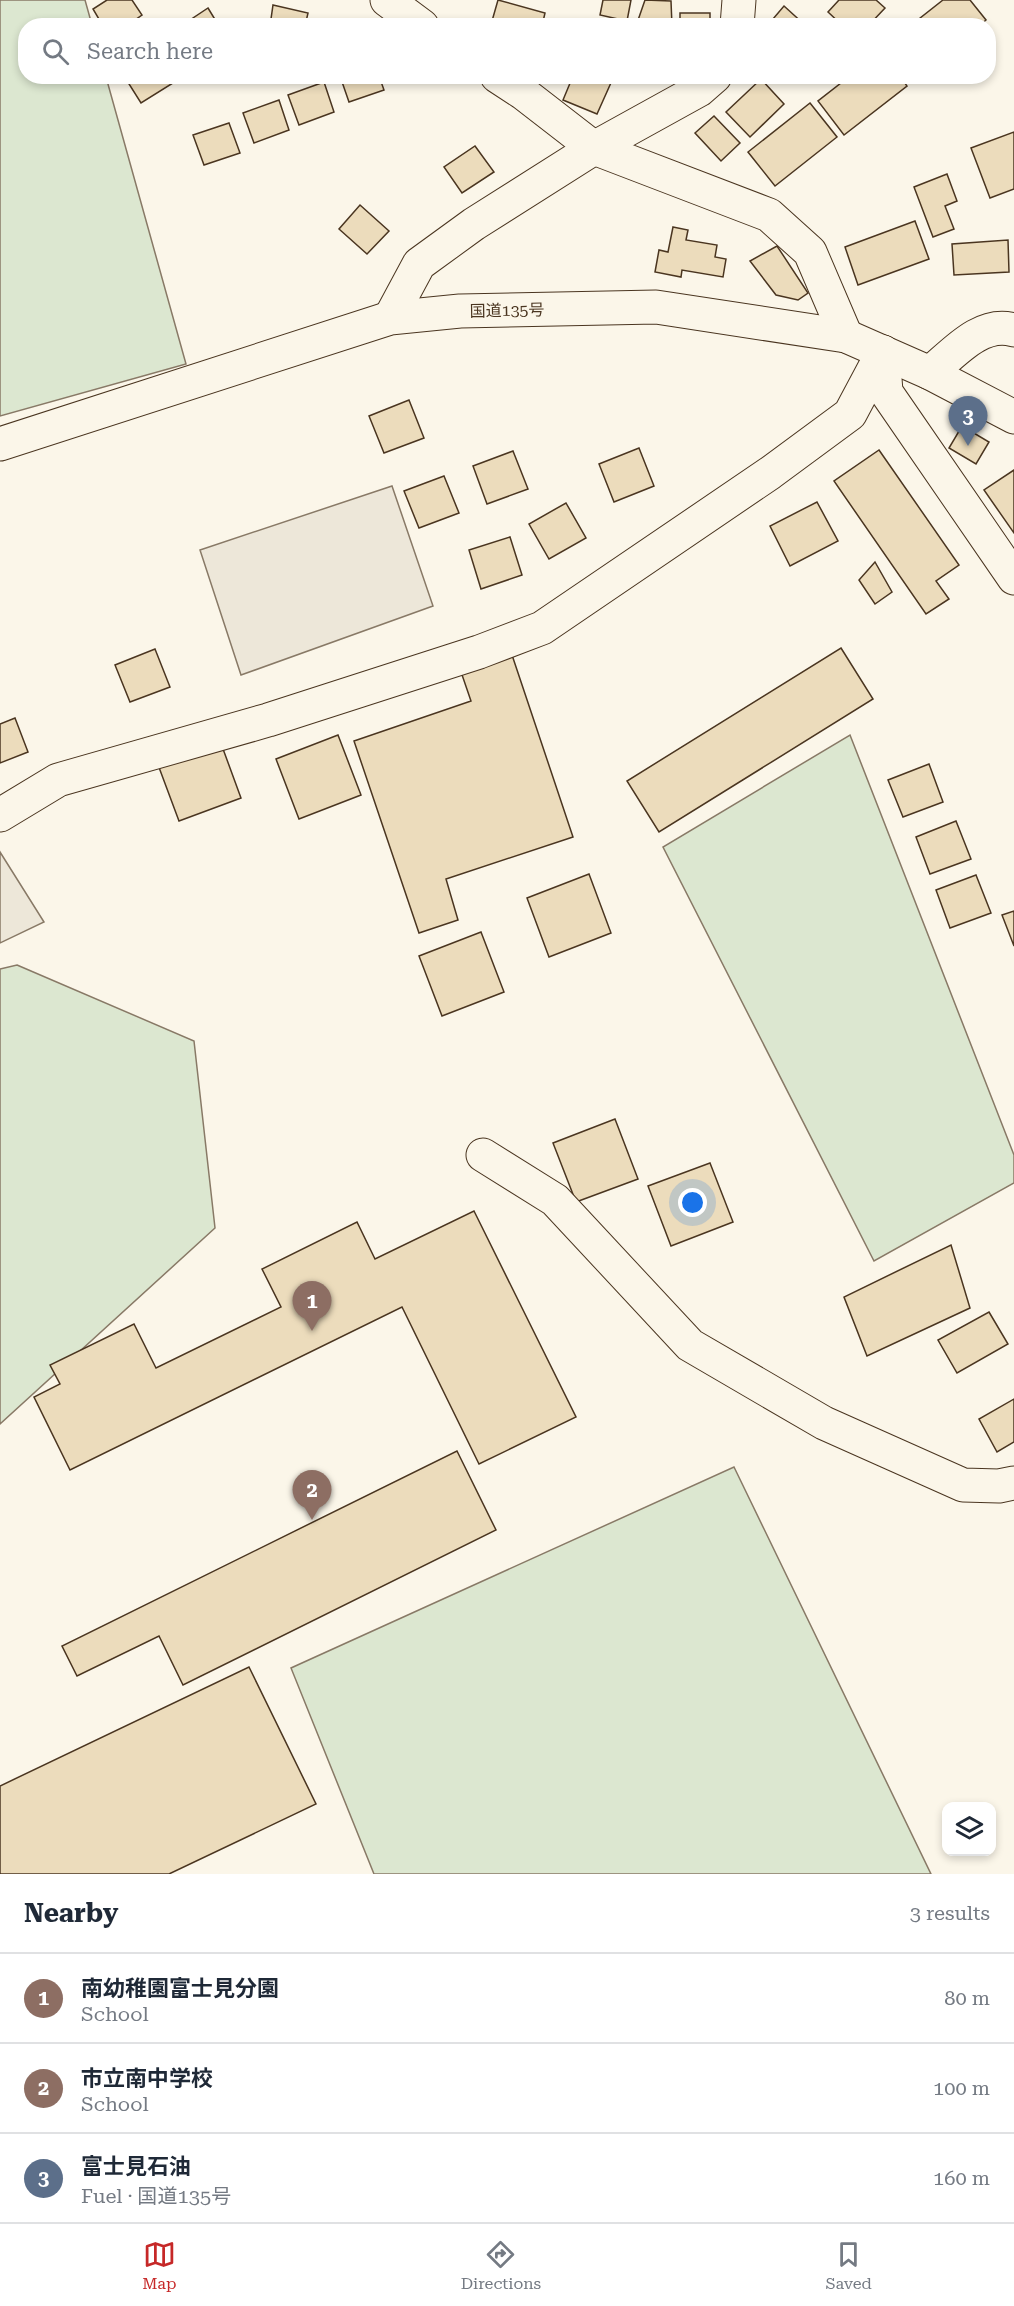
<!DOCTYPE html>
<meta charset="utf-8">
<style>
:root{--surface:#fff;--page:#f2f2f3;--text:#1f2937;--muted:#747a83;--line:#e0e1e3;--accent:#c62828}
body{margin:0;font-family:"Roboto Serif","Noto Sans JP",serif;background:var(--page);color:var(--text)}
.controls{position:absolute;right:18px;bottom:18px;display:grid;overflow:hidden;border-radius:12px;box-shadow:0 3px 9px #0003}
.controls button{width:54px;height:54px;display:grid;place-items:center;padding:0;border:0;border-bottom:2px solid var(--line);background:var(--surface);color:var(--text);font:30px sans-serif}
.you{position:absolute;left:693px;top:1203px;width:21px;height:21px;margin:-15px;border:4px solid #fff;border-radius:50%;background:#1a73e8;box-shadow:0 0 0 9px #1a73e833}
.badge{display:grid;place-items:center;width:39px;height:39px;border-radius:50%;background:var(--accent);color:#fff;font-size:20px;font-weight:700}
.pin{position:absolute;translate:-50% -50px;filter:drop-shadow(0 2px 3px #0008)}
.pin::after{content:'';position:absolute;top:32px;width:21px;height:18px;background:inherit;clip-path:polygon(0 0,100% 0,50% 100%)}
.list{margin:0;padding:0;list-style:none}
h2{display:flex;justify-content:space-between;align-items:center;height:78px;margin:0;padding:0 24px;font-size:26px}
h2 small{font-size:20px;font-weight:400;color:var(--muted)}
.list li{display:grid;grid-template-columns:39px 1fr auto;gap:18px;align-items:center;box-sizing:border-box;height:90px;padding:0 24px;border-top:2px solid var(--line)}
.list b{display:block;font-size:22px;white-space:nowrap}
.list p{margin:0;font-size:20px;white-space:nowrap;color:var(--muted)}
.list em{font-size:20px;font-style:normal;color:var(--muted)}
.icon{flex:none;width:33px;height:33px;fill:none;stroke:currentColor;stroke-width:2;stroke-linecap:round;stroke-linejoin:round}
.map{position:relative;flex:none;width:1014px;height:1874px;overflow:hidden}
.search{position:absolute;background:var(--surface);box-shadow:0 3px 9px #0003;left:18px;right:18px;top:18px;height:66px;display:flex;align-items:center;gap:15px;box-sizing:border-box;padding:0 21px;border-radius:24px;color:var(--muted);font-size:22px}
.sheet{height:348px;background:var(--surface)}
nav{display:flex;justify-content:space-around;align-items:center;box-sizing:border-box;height:84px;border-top:2px solid var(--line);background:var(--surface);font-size:16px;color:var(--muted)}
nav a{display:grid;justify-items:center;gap:3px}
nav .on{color:var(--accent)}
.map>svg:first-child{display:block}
.green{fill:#dce7d0;stroke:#887966;stroke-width:1.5}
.parking{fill:#ede7d9;stroke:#887966;stroke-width:1.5}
.building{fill:#ecdcbc;stroke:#4a3520;stroke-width:1.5}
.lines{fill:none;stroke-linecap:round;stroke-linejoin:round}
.minor-casing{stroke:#4a3520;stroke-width:35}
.highway-casing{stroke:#4a3520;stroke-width:35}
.minor{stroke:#fbf6e9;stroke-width:33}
.highway{stroke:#fbf6e9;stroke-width:33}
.labels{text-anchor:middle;stroke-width:4.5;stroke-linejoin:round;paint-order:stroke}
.street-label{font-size:16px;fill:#4a3520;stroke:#fbf6e9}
</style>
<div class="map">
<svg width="1014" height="1874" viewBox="0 0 1014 1874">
<rect width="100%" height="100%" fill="#fbf6e9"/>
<g class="green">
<path d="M0 0H85L92 25 26 26V76L106 77 186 364 0 416Z"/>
<path d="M850 735 1014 1155V1183L874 1261 663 847Z"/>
<path d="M17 965 194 1041 215 1228 0 1424V969Z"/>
<path d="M734 1467 931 1874H374L291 1668Z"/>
</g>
<g class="parking">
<path d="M392 486 433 606 241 675 200 550Z"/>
<path d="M0 852 44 922 0 943Z"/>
</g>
<g class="building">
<path d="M107 0H132L142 15 126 26H103L93 9Z"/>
<path d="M498 0 545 13 542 26H508L492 21Z"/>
<path d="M603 0H631L627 21 600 15Z"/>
<path d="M645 0 671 1 672 26H636Z"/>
<path d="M839 0H876L885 8 868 26H843L828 12Z"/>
<path d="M943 0H970L986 20 979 26H910Z"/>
<path d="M273 5 308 13 305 26H270Z"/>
<path d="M784 6 806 26H767Z"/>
<path d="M208 8 219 26H181Z"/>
<rect x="680" y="13" width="30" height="13"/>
<path d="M124 76H169L173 83 141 103Z"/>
<path d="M340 76H379L384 90 349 102Z"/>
<path d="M573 76H614L597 114 563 100Z"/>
<path d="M850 76H900L907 86 844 135 818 101Z"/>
<path d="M761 79 784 104 750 137 726 112Z"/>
<path d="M324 82 334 112 299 125 288 95Z"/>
<path d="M279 100 289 130 254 143 243 113Z"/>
<path d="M810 103 837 137 775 186 748 152Z"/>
<path d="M714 116 740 143 721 161 695 133Z"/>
<path d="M229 123 240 153 204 165 193 135Z"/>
<path d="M1014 132V189L990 198 971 148Z"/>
<path d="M475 146 494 172 462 193 444 167Z"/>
<path d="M947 174 957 201 945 206 954 229 933 237 914 187Z"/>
<path d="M360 205 389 231 367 254 339 229Z"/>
<path d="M915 221 929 259 858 285 845 247Z"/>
<path d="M673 227 688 230 686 240 717 245 715 257 726 259 723 277 682 270 681 277 655 272 659 250 668 252Z"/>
<path d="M1008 240 1009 272 954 275 952 244Z"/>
<path d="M777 246 808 293 798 300 776 295 750 261Z"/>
<path d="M409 400 424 438 384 453 369 416Z"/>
<path d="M962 426 989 442 976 464 949 448Z"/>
<path d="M639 448 654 486 614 502 599 464Z"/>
<path d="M879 450 959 565 936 581 949 599 926 614 834 481Z"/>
<path d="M513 451 528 489 487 504 473 466Z"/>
<path d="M1014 470V533L984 490Z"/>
<path d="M444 476 459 513 419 528 404 491Z"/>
<path d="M817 502 838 541 790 566 770 526Z"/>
<path d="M566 503 586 538 549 559 529 524Z"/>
<path d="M510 537 522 575 481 589 469 550Z"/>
<path d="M875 562 892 592 875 604 859 580Z"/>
<path d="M841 648 873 699 659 832 627 781Z"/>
<path d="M155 649 170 687 130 702 115 665Z"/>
<path d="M510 649 573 837 446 879 458 920 419 933 354 741 471 701 459 666Z"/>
<path d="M15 718 28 752 0 763V724Z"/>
<path d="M338 735 361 795 299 819 276 759Z"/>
<path d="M219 738 241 798 179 821 157 762Z"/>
<path d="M929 764 943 802 903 817 888 780Z"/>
<path d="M956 821 971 859 930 874 916 837Z"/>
<path d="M589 874 611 933 549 957 527 898Z"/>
<path d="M976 875 991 913 950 928 936 890Z"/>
<path d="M1014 911V946L1002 915Z"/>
<path d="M481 932 504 992 442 1016 419 956Z"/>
<path d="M615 1119 638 1179 576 1202 553 1143Z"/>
<path d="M710 1163 733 1222 671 1246 648 1186Z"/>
<path d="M474 1211 576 1417 479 1464 402 1307 70 1470 34 1397 60 1384 50 1365 134 1324 156 1368 281 1307 262 1269 357 1222 375 1259Z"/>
<path d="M951 1245 970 1308 867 1356 844 1297Z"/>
<path d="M989 1312 1008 1344 957 1373 938 1340Z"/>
<path d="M1014 1399V1442L997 1452 979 1419Z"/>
<path d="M457 1451 496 1530 183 1685 159 1636 77 1676 62 1646Z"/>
<path d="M249 1667 316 1804 169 1874H0V1786Z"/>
</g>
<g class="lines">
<defs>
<g id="minor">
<path d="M387 0 422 26"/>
<path d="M737 26 739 0"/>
<path d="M497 76 523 93 594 148 769 215 810 252 846 336"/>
<path d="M390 318 419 264 474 224 594 148 699 90 715 76"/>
<path d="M883 352 886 392 1014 578"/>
<path d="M930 373C953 354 981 320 1014 330"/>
<path d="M0 815 58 780 268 720 479 652 542 628 770 473 850 414 883 352"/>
<path d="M483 1155 555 1200 690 1345 824 1423 963 1485 999 1486 1014 1483"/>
</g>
<path id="highway" d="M0 444 390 318 460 311 656 307 846 336 930 373 1014 417"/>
</defs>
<use href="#minor" class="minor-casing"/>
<use href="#highway" class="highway-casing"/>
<use href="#minor" class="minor"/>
<use href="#highway" class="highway"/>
</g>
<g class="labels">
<g class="street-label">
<text transform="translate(507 310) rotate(-1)" y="6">国道135号</text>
</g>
</g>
</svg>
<div class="controls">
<button><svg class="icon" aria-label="layers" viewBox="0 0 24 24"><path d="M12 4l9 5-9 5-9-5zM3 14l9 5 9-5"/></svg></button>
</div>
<div class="you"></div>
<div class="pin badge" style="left:312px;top:1331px;background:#8d6e63">1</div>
<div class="pin badge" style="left:312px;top:1520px;background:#8d6e63">2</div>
<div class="pin badge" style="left:968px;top:446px;background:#5c6f8a">3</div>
<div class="search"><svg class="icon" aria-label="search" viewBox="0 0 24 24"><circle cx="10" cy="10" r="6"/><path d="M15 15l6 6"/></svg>Search here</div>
</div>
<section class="sheet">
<h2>Nearby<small>3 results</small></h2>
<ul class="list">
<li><span class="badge" style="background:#8d6e63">1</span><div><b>南幼稚園富士見分園</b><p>School</p></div><em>80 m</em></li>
<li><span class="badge" style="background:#8d6e63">2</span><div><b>市立南中学校</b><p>School</p></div><em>100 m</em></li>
<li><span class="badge" style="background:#5c6f8a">3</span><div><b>富士見石油</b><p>Fuel · 国道135号</p></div><em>160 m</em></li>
</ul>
</section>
<nav>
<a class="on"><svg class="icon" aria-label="map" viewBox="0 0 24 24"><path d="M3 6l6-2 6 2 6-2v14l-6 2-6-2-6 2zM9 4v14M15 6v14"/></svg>Map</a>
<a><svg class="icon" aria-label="directions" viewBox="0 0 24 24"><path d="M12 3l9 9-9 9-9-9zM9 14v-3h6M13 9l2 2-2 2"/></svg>Directions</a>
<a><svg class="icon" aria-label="saved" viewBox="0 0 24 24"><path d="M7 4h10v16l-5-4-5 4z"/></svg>Saved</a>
</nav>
